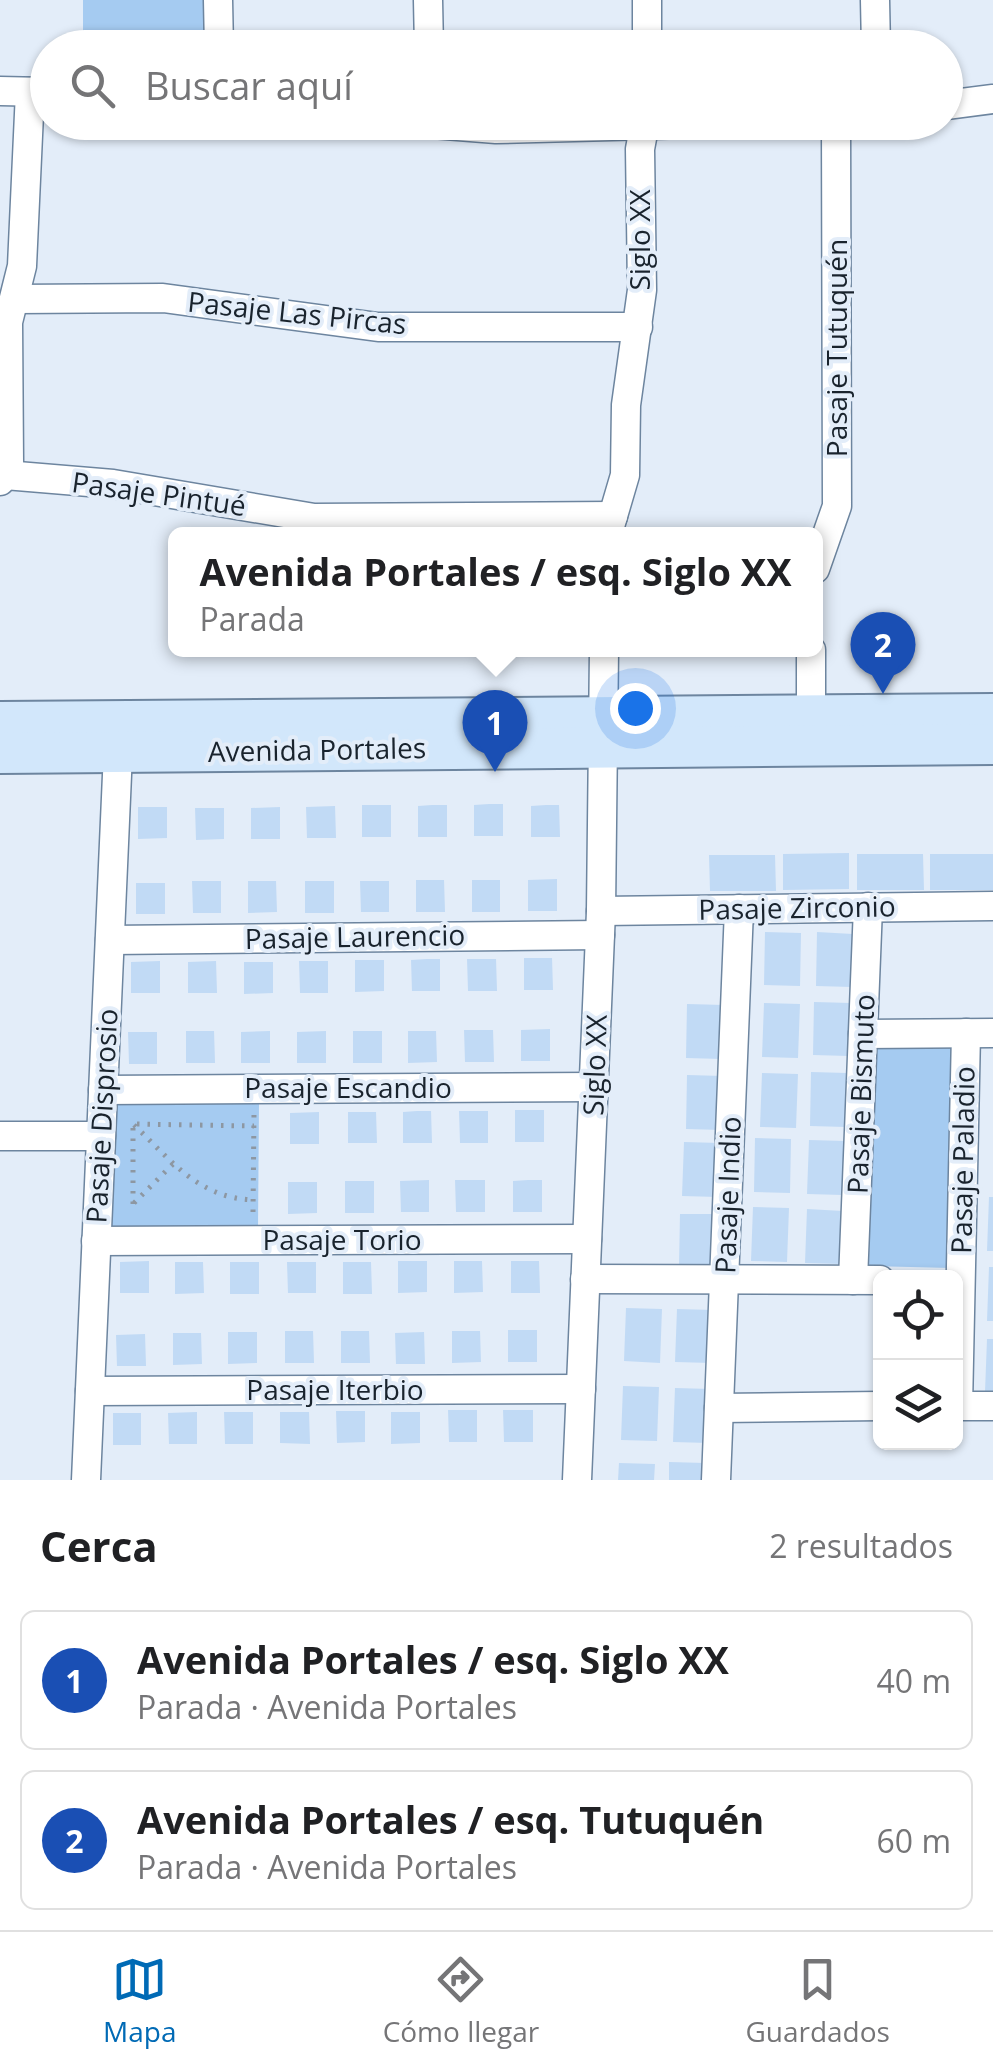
<!DOCTYPE html>
<html lang="es">
<meta charset="utf-8">
<style>
:root{--surface:#fff;--page:#f2f2f2;--text:#202124;--muted:#757577;--line:#e0e0e0;--accent:#006ab5}
body{margin:0;font-family:"Open Sans",sans-serif;background:var(--page);color:var(--text)}
.controls{position:absolute;right:30px;bottom:30px;display:grid;overflow:hidden;border-radius:15px;box-shadow:0 2px 8px #0004}
.controls button{width:90px;height:90px;display:grid;place-items:center;padding:0;border:0;border-bottom:2px solid var(--line);background:var(--surface);color:var(--text);font:50px sans-serif}
.you{position:absolute;left:635px;top:708px;width:35px;height:35px;margin:-25px;border:8px solid #fff;border-radius:50%;background:#1a73e8;box-shadow:0 0 0 15px #1a73e833}
.badge{display:grid;place-items:center;width:65px;height:65px;border-radius:50%;background:var(--accent);color:#fff;font-size:32px;font-weight:700}
.pin{position:absolute;translate:-50% -82px;filter:drop-shadow(0 2px 5px #0008)}
.pin::after{content:'';position:absolute;top:52px;width:35px;height:30px;background:inherit;clip-path:polygon(0 0,100% 0,50% 100%)}
.popup{position:absolute;left:168px;top:527px;width:655px;height:130px;box-sizing:border-box;display:grid;place-content:center;border-radius:15px;background:var(--surface);filter:drop-shadow(0 2px 8px #0005);font-size:32px;white-space:nowrap;color:var(--muted)}
.popup b{font-size:38px;color:var(--text)}
.popup::after{content:'';position:absolute;left:50%;top:100%;margin-left:-20px;border:20px solid transparent;border-top-color:var(--surface)}
.list{margin:0;padding:0;list-style:none}
h2{display:flex;justify-content:space-between;align-items:center;height:130px;margin:0;padding:0 40px;font-size:42px}
h2 small{font-size:32px;font-weight:400;color:var(--muted)}
.list li{display:grid;grid-template-columns:65px 1fr auto;gap:30px;align-items:center;box-sizing:border-box;height:140px;margin:0 20px 20px;padding:0 20px;border:2px solid var(--line);border-radius:15px}
.list b{display:block;font-size:38px;white-space:nowrap}
.list p{margin:0;font-size:32px;white-space:nowrap;color:var(--muted)}
.list em{font-size:32px;font-style:normal;color:var(--muted)}
.icon{flex:none;width:55px;height:55px;fill:none;stroke:currentColor;stroke-width:2;stroke-linecap:round;stroke-linejoin:round}
.map{position:relative;flex:none;width:993px;height:1480px;overflow:hidden}
.search{position:absolute;background:var(--surface);box-shadow:0 2px 8px #0004;left:30px;right:30px;top:30px;height:110px;display:flex;align-items:center;gap:25px;box-sizing:border-box;padding:0 35px;border-radius:55px;color:var(--muted);font-size:38px}
.sheet{height:450px;background:var(--surface)}
nav{display:flex;justify-content:space-around;align-items:center;box-sizing:border-box;height:140px;border-top:2px solid var(--line);background:var(--surface);font-size:28px;color:var(--muted)}
nav a{display:grid;justify-items:center;gap:5px}
nav .on{color:var(--accent)}
.map>svg:first-child{display:block}
.green{fill:#a5cbf1}
.building{fill:#c1daf5}
.lines{fill:none;stroke-linecap:round;stroke-linejoin:round}
.minor-casing{stroke:#6d859f;stroke-width:31}
.secondary-casing{stroke:#6d859f;stroke-width:44}
.path{stroke:#8d97a2;stroke-width:5;stroke-dasharray:2.5 8;stroke-linecap:butt}
.minor{stroke:#fff;stroke-width:28}
.secondary{stroke:#d2e7fb;stroke-width:40}
.labels{text-anchor:middle;stroke-width:8;stroke-linejoin:round;paint-order:stroke}
.street-label{font-size:28px;fill:#19232d;stroke:#e3edf9}
</style>
<div class="map">
<svg width="993" height="1480" viewBox="0 0 993 1480">
<rect width="100%" height="100%" fill="#e3edf9"/>
<g class="green">
<path d="M83 0H207L208 47H83Z"/>
<path d="M872 1045 955 1047 952 1268 869 1266Z"/>
<path d="M110 1103 259 1104 258 1227 109 1226Z"/>
</g>
<g class="building">
<path d="M489 804H503V836H474V805Z"/>
<rect x="362" y="805" width="29" height="32"/>
<path d="M432 805H447V837H418V806Z"/>
<path d="M546 805H559L560 837H531V806Z"/>
<path d="M335 806 336 838H307L306 807Z"/>
<path d="M138 807H167V838L138 839Z"/>
<path d="M280 807V839H251V808Z"/>
<path d="M195 808H224V839L196 840Z"/>
<path d="M849 853V889L783 890V854Z"/>
<path d="M857 854H923L924 890H857Z"/>
<rect x="930" y="854" width="63" height="36"/>
<path d="M709 855H775L776 891H710Z"/>
<path d="M557 879V911H528V880Z"/>
<path d="M416 880H444L445 912H416Z"/>
<rect x="472" y="880" width="28" height="32"/>
<path d="M192 881H221V913H193Z"/>
<path d="M248 881H276L277 912 248 913Z"/>
<rect x="305" y="881" width="29" height="32"/>
<path d="M360 881H389V912H361Z"/>
<rect x="136" y="883" width="29" height="31"/>
<path d="M765 932 801 933 800 986 764 985Z"/>
<path d="M817 932 853 934 852 987 816 986Z"/>
<path d="M524 958H552L553 990H524Z"/>
<path d="M427 959H440V991H412L411 960Z"/>
<path d="M467 959H496L497 991H468Z"/>
<path d="M355 960H384V991L355 992Z"/>
<path d="M160 961V993H131V962Z"/>
<path d="M216 961 217 993H188V962Z"/>
<path d="M299 961H328V993H300Z"/>
<path d="M244 962H273V993L244 994Z"/>
<path d="M814 1002 851 1003 849 1056 813 1055Z"/>
<path d="M764 1003 800 1004 798 1058 762 1057Z"/>
<path d="M687 1004 724 1005 722 1059 686 1058Z"/>
<path d="M550 1029V1061H521V1030Z"/>
<path d="M464 1030H493L494 1062H465Z"/>
<path d="M186 1031H214L215 1063H186Z"/>
<path d="M270 1031V1063H241V1032Z"/>
<path d="M326 1031V1063H297V1032Z"/>
<rect x="353" y="1031" width="29" height="32"/>
<path d="M408 1031H436L437 1062 408 1063Z"/>
<path d="M128 1032H157V1064H129Z"/>
<path d="M811 1072 847 1073 846 1127 810 1126Z"/>
<path d="M762 1073 798 1074 796 1128 760 1127Z"/>
<path d="M687 1075 723 1076 722 1130 686 1129Z"/>
<rect x="515" y="1110" width="29" height="32"/>
<path d="M417 1111H431L432 1143H403V1112Z"/>
<path d="M459 1111H488V1143H460Z"/>
<path d="M319 1112V1144H290V1113Z"/>
<path d="M348 1112H376L377 1143H348Z"/>
<path d="M755 1138 791 1139 790 1193 754 1192Z"/>
<path d="M809 1140 845 1141 843 1195 807 1194Z"/>
<path d="M684 1142 720 1143 718 1197 682 1196Z"/>
<path d="M429 1180V1212H401L400 1181Z"/>
<path d="M455 1180H485V1212H456Z"/>
<path d="M528 1180H542V1212H513V1181Z"/>
<rect x="345" y="1181" width="29" height="32"/>
<path d="M288 1182H317V1213L288 1214Z"/>
<path d="M989 1197H993V1251H987Z"/>
<path d="M753 1207 789 1208 787 1262 751 1261Z"/>
<path d="M807 1209 843 1211 842 1264 805 1263Z"/>
<path d="M680 1214H716L715 1268 679 1267Z"/>
<path d="M149 1261V1293H120V1262Z"/>
<path d="M398 1261H427V1292L398 1293Z"/>
<path d="M454 1261H482L483 1292 454 1293Z"/>
<path d="M511 1261H539L540 1293H511Z"/>
<path d="M175 1262H203L204 1293 175 1294Z"/>
<rect x="230" y="1262" width="29" height="32"/>
<path d="M287 1262H316V1293H288Z"/>
<path d="M343 1262H371L372 1294H343Z"/>
<path d="M989 1267H993V1321H987Z"/>
<path d="M626 1308 662 1309 660 1363 624 1361Z"/>
<path d="M677 1309 713 1310 712 1363 675 1362Z"/>
<rect x="508" y="1330" width="29" height="32"/>
<path d="M285 1331H313L314 1363H285Z"/>
<path d="M341 1331H369L370 1363H341Z"/>
<path d="M452 1331H480L481 1362 452 1363Z"/>
<path d="M228 1332H257V1363L228 1364Z"/>
<path d="M424 1332 425 1364H396L395 1333Z"/>
<path d="M173 1333H201L202 1364 173 1365Z"/>
<path d="M145 1334 146 1366H117L116 1335Z"/>
<path d="M987 1339H993V1392H985Z"/>
<path d="M623 1386 659 1387 657 1441 621 1440Z"/>
<path d="M675 1388 711 1389 709 1443 673 1442Z"/>
<path d="M448 1410H477V1442H449Z"/>
<path d="M503 1410H533V1442H504Z"/>
<path d="M336 1411H365V1442L337 1443Z"/>
<path d="M197 1412V1444H169L168 1413Z"/>
<path d="M224 1412H253V1444H225Z"/>
<path d="M280 1412H309L310 1444 280 1443Z"/>
<path d="M391 1412H420V1443L391 1444Z"/>
<rect x="113" y="1413" width="28" height="32"/>
<path d="M669 1462 705 1463V1480H669Z"/>
<path d="M619 1463 655 1464 654 1480H618Z"/>
</g>
<g class="lines">
<defs>
<g id="minor">
<path d="M218 0 219 48"/>
<path d="M428 0 429 48"/>
<path d="M647 0V48"/>
<path d="M875 0 876 48"/>
<path d="M0 91 46 92"/>
<path d="M946 105 993 99"/>
<path d="M407 122 496 129 765 122"/>
<path d="M16 299 163 298 378 327H638"/>
<path d="M5 475 113 484 314 518 613 516"/>
<path d="M0 481 9 463 8 322 22 266 30 92"/>
<path d="M608 533 625 475 626 405 642 290 640 149 645 122"/>
<path d="M815 569 837 506 836 122"/>
<path d="M811 716V650"/>
<path d="M601 911 993 906"/>
<path d="M110 940 600 935"/>
<path d="M863 1034 993 1033"/>
<path d="M103 1090 594 1087"/>
<path d="M0 1136H101"/>
<path d="M96 1241 587 1239"/>
<path d="M585 1279 880 1280"/>
<path d="M853 1280 868 907"/>
<path d="M90 1391 581 1389"/>
<path d="M956 1406H993"/>
<path d="M958 1406 966 1033"/>
<path d="M719 1408 880 1406"/>
<path d="M86 1480 118 752"/>
<path d="M577 1480 601 911 604 650"/>
<path d="M716 1480 739 909"/>
</g>
<g id="secondary">
<path d="M0 722 993 714"/>
<path d="M0 753 993 744"/>
</g>
</defs>
<use href="#minor" class="minor-casing"/>
<use href="#secondary" class="secondary-casing"/>
<g class="path">
<path d="M134 1125C172 1161 198 1198 254 1200"/>
<path d="M134 1203 173 1164"/>
<path d="M133 1204V1124L254 1126"/>
<path d="M253 1212 254 1113"/>
</g>
<use href="#minor" class="minor"/>
<use href="#secondary" class="secondary"/>
</g>
<g class="labels">
<g class="street-label">
<text transform="translate(640 240) rotate(-90)" y="10">Siglo XX</text>
<text transform="translate(297 313) rotate(6)" y="10">Pasaje Las Pircas</text>
<text transform="translate(837 348) rotate(-90)" y="10">Pasaje Tutuquén</text>
<text transform="translate(159 494) rotate(8)" y="10">Pasaje Pintué</text>
<text transform="translate(317 750) rotate(-1)" y="10">Avenida Portales</text>
<text transform="translate(797 908) rotate(-1)" y="10">Pasaje Zirconio</text>
<text transform="translate(355 937) rotate(-1)" y="10">Pasaje Laurencio</text>
<text transform="translate(595 1065) rotate(-88)" y="10">Siglo XX</text>
<text x="348" y="1098">Pasaje Escandio</text>
<text transform="translate(861 1094) rotate(-88)" y="10">Pasaje Bismuto</text>
<text transform="translate(102 1116) rotate(-87)" y="10">Pasaje Disprosio</text>
<text transform="translate(963 1160) rotate(-89)" y="10">Pasaje Paladio</text>
<text transform="translate(728 1195) rotate(-88)" y="10">Pasaje Indio</text>
<text x="342" y="1250">Pasaje Torio</text>
<text x="335" y="1400">Pasaje Iterbio</text>
</g>
</g>
</svg>
<div class="controls">
<button><svg class="icon" aria-label="locate" viewBox="0 0 24 24"><circle cx="12" cy="12" r="6"/><path d="M12 2v4M12 18v4M2 12h4M18 12h4"/></svg></button>
<button><svg class="icon" aria-label="layers" viewBox="0 0 24 24"><path d="M12 4l9 5-9 5-9-5zM3 14l9 5 9-5"/></svg></button>
</div>
<div class="you"></div>
<div class="pin badge" style="left:495px;top:772px;background:#1a4fb4">1</div>
<div class="popup"><b>Avenida Portales / esq. Siglo XX</b>Parada</div>
<div class="pin badge" style="left:883px;top:694px;background:#1a4fb4">2</div>
<div class="search"><svg class="icon" aria-label="search" viewBox="0 0 24 24"><circle cx="10" cy="10" r="6"/><path d="M15 15l6 6"/></svg>Buscar aquí</div>
</div>
<section class="sheet">
<h2>Cerca<small>2 resultados</small></h2>
<ul class="list">
<li><span class="badge" style="background:#1a4fb4">1</span><div><b>Avenida Portales / esq. Siglo XX</b><p>Parada · Avenida Portales</p></div><em>40 m</em></li>
<li><span class="badge" style="background:#1a4fb4">2</span><div><b>Avenida Portales / esq. Tutuquén</b><p>Parada · Avenida Portales</p></div><em>60 m</em></li>
</ul>
</section>
<nav>
<a class="on"><svg class="icon" aria-label="map" viewBox="0 0 24 24"><path d="M3 6l6-2 6 2 6-2v14l-6 2-6-2-6 2zM9 4v14M15 6v14"/></svg>Mapa</a>
<a><svg class="icon" aria-label="directions" viewBox="0 0 24 24"><path d="M12 3l9 9-9 9-9-9zM9 14v-3h6M13 9l2 2-2 2"/></svg>Cómo llegar</a>
<a><svg class="icon" aria-label="saved" viewBox="0 0 24 24"><path d="M7 4h10v16l-5-4-5 4z"/></svg>Guardados</a>
</nav>
